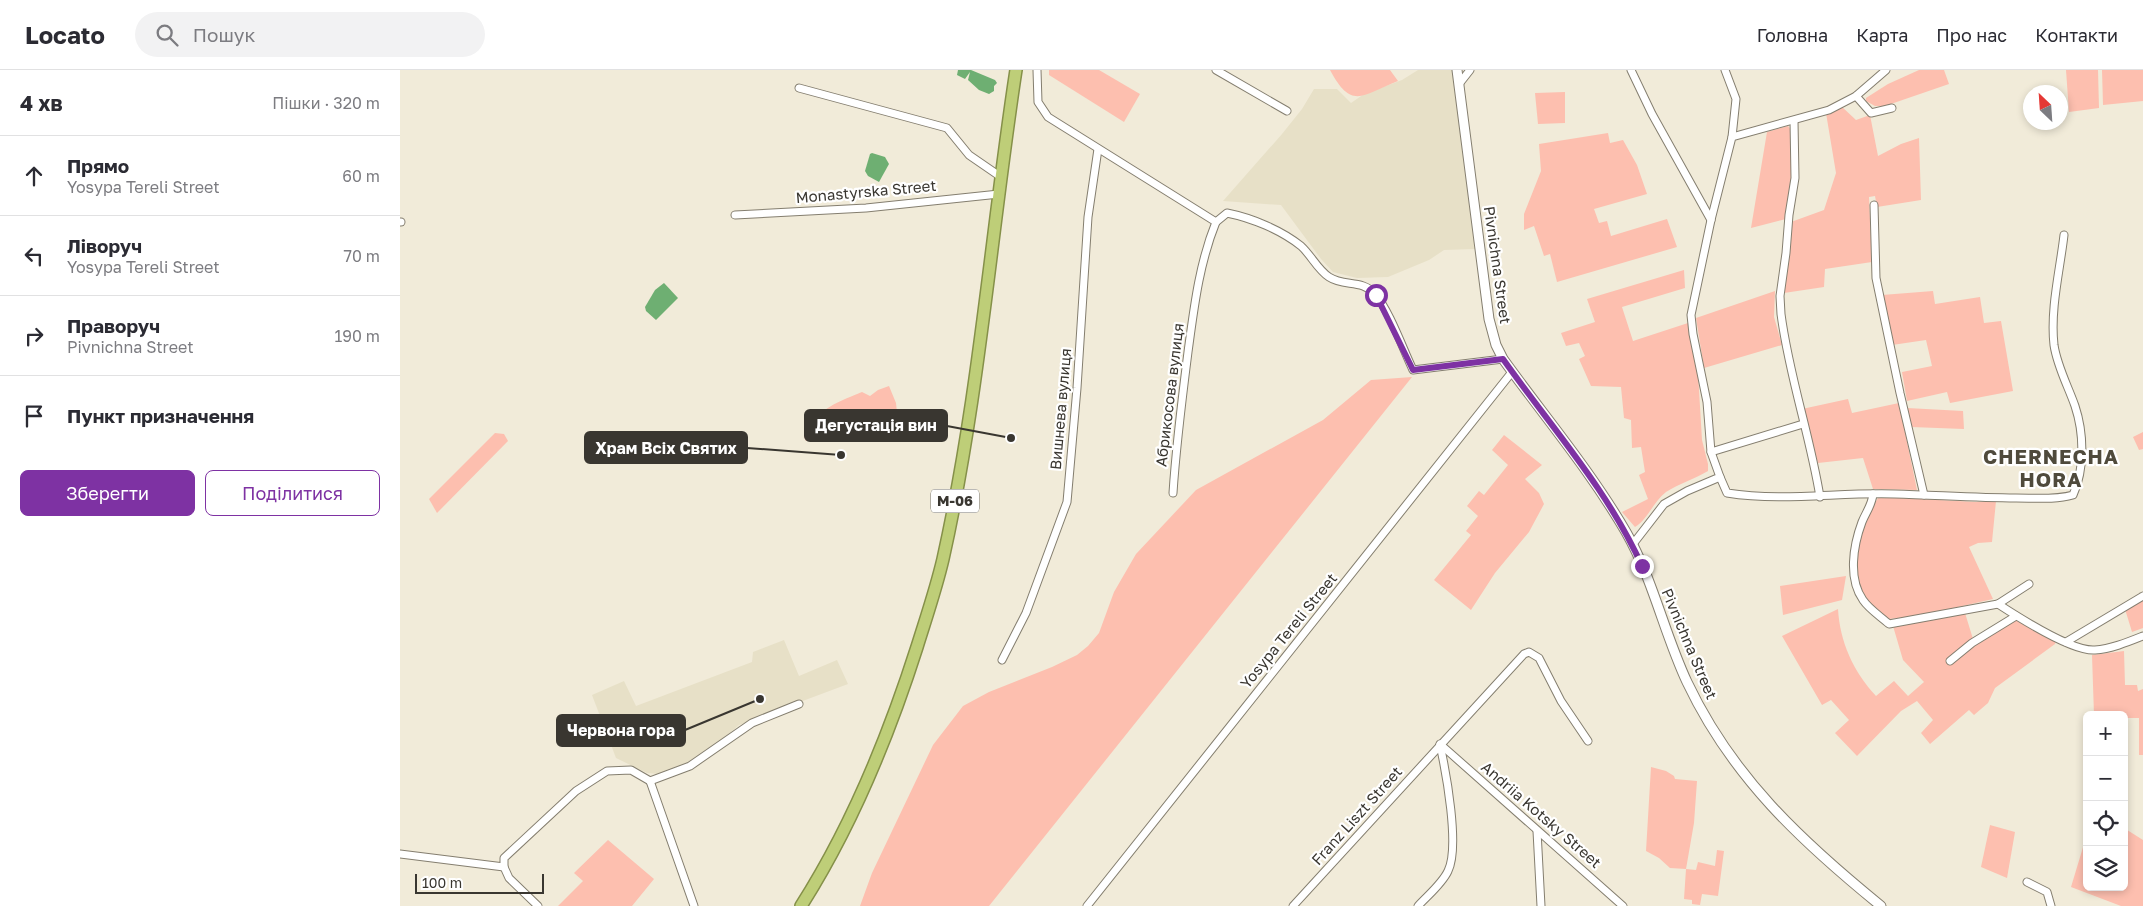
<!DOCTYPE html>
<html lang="uk">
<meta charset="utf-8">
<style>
:root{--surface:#fff;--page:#f2f2f3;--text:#2b2b33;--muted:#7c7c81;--line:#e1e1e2;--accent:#7e32a3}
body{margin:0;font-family:"Golos Text",sans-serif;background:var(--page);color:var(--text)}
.controls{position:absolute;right:15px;bottom:15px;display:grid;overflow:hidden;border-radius:8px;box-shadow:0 2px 8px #0003}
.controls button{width:45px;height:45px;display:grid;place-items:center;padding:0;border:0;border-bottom:1px solid var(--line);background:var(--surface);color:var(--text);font:25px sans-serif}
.compass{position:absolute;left:1623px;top:15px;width:45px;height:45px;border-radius:50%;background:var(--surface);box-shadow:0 2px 8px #0003;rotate:335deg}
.scale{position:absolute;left:15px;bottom:12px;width:129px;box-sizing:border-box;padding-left:5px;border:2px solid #393630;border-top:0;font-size:14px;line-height:18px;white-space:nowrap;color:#393630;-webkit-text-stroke:4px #fff;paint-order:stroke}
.stop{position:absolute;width:15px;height:15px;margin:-11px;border:4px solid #7e32a3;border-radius:50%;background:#fff}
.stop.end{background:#7e32a3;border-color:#fff;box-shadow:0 1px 5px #0008}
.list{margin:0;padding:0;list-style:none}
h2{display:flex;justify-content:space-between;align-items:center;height:65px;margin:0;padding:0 20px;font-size:21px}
h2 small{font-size:16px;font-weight:400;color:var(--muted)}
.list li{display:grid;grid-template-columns:32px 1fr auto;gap:15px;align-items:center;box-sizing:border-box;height:80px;padding:0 20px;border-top:1px solid var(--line)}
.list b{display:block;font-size:19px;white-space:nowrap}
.list p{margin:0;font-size:16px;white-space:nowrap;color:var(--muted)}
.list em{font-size:16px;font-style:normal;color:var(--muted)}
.actions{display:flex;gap:10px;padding:15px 20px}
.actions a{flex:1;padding:11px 0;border:1px solid var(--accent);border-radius:8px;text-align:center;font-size:18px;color:var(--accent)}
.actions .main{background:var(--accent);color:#fff}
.icon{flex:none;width:28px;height:28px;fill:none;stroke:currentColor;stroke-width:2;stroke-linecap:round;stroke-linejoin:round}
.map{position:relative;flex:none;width:1743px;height:836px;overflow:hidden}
header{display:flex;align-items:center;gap:30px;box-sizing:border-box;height:70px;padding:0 25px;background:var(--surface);border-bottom:1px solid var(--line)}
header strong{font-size:24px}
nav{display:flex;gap:28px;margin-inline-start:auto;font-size:18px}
.search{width:350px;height:45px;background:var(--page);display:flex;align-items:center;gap:12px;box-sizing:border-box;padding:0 18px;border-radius:28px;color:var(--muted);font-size:19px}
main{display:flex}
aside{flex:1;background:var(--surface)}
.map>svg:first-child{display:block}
.built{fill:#e7e0c7}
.green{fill:#fdbfaf}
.water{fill:#6eaf72}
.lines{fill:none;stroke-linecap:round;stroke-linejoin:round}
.minor-casing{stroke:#847e6f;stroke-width:9}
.tertiary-casing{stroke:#847e6f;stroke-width:11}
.trunk-casing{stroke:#859049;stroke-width:14}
.minor{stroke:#fff;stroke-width:7}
.tertiary{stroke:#fff;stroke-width:9}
.trunk{stroke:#bece78;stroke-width:11}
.route{stroke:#7e32a3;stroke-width:6}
.labels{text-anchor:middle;stroke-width:4.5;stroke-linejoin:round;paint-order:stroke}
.shield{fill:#fff;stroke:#74726e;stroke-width:1}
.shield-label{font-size:14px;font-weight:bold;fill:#393630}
.street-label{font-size:15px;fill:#393630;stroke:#fff}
.district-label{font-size:20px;font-weight:bold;letter-spacing:1px;fill:#4f4a3c;stroke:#fff}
.leader{fill:none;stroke:#393630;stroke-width:2}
.callout-dot{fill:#393630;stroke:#fff;stroke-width:2}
.callout{fill:#393630;stroke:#393630;stroke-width:2}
.callout-label{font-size:16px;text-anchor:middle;font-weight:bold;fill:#fff}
</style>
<header>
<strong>Locato</strong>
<div class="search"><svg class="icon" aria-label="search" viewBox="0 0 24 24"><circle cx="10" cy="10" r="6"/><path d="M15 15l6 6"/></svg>Пошук</div>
<nav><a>Головна</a><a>Карта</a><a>Про нас</a><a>Контакти</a></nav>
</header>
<main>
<aside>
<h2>4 хв<small>Пішки · 320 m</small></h2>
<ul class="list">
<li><svg class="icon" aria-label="ahead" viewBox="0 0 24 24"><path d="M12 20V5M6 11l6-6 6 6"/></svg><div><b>Прямо</b><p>Yosypa Tereli Street</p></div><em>60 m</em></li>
<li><svg class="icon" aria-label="left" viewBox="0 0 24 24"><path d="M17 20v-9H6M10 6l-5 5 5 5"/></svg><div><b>Ліворуч</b><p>Yosypa Tereli Street</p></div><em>70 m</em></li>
<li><svg class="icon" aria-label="right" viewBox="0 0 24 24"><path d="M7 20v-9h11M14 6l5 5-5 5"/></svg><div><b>Праворуч</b><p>Pivnichna Street</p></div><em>190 m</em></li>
<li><svg class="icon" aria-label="arrive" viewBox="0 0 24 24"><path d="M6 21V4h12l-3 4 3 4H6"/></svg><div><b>Пункт призначення</b></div></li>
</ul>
<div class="actions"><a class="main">Зберегти</a><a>Поділитися</a></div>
</aside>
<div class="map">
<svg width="1743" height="836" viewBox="0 0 1743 836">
<rect width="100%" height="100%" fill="#f1ebd9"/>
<g class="built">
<path d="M1018 0H1052L1075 179 1044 180 1029 190 988 207 957 208 933 202 921 189 881 135 823 131 882 64 902 39 914 19H937L951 33 964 24 1002 10Z"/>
<path d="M384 570 399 606 437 590 448 614 339 655 316 675 288 694 259 704 247 703 216 688 192 625 224 611 236 636 352 592 353 582Z"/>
</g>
<g class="green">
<path d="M649 0H699L740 24 724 52 649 5Z"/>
<path d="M930 0H990L998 11C962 25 952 41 930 0Z"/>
<path d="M1519 0H1544L1549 14 1485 36H1475L1466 31V28L1488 14Z"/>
<path d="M1666 0H1698L1699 38 1669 42Z"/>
<path d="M1702 0H1743V31L1703 35Z"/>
<path d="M1165 22V53L1138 54 1135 23Z"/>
<path d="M1441 36 1456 50 1470 45 1478 86 1501 74 1519 68 1521 130 1477 137 1475 126 1469 127 1472 192 1425 199 1424 217 1384 223 1391 152 1424 140 1436 103 1426 43Z"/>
<path d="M1388 56C1399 65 1388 133 1386 149L1351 158 1367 62Z"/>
<path d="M1208 63 1210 73 1223 70 1237 95 1247 124 1194 139 1199 153 1207 151 1211 166 1267 149 1277 177 1157 212 1150 184 1144 186 1134 156 1124 160V144L1141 101 1139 74Z"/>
<path d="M1284 200 1285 218 1222 237 1233 271 1288 253 1298 303 1302 370 1308 394V401C1295 409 1278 414 1266 422 1253 432 1248 449 1235 457L1222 442 1248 429 1239 405 1245 402 1241 377 1232 378 1231 350 1224 348 1221 317 1191 316 1179 289 1185 286 1179 273 1166 276 1161 263 1195 252 1187 229Z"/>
<path d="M1375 221 1374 247 1382 275 1304 298 1296 248Z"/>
<path d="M1533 221 1535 234 1580 227 1584 253 1601 251 1613 321 1550 333 1547 322 1507 331 1502 302 1532 296 1526 270 1492 275 1482 225Z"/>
<path d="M1012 307 589 836H460L472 803 533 675 563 636 589 622 652 597 677 585 688 576 699 563 714 522 736 484 796 420 923 350 971 310Z"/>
<path d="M489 316 496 333 499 361 440 354 429 357 410 371H406L404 367 407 359 418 356C420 352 420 349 422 344 425 336 453 326 462 322L470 326 478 320Z"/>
<path d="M1448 329 1452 343 1499 333 1517 420 1473 419 1463 388 1418 393 1402 339Z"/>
<path d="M1507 338 1563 341 1564 359 1511 357Z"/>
<path d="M1743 362V379L1739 380 1733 367Z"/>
<path d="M95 363 104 364 108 371 37 443 29 429Z"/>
<path d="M1104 365 1142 395 1125 409 1139 423 1144 434 1129 462 1095 503 1071 540 1034 510 1071 465 1066 461 1078 446 1067 436 1079 421 1084 425 1108 395 1092 380Z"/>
<path d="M1483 427 1576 432 1596 431 1592 472 1578 473 1569 477 1593 529 1523 545 1489 549C1482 543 1471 537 1466 530 1445 503 1462 453 1478 428Z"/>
<path d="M1446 506 1442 530 1383 545 1380 516Z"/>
<path d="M1743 529V558L1732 562 1725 539Z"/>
<path d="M1438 539C1440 572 1453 601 1476 626L1494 611 1508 626 1524 612 1503 590 1493 556 1565 543 1573 569 1571 576 1615 550 1656 571 1655 574 1595 618 1588 633 1574 645 1569 640 1530 674 1521 663 1533 650 1517 631 1501 641 1457 686 1435 663 1449 650 1431 630 1422 635 1382 566Z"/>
<path d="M1724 581 1725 615H1737L1738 621 1743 619V685H1739V648H1724V645H1694L1692 585Z"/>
<path d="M1251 697 1266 701 1274 706 1275 709 1297 711 1294 753 1286 799 1296 800 1298 792 1315 796 1317 780 1324 781 1318 826 1302 824 1300 835 1292 834V830L1284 829 1286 799 1270 798 1259 788 1246 781Z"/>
<path d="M1590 755 1615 762 1607 808 1581 797Z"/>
<path d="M1724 758 1743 770V836H1721L1671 817 1687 764V817H1724Z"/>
<path d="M208 770 254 809 232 836H158L183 811 174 803Z"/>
</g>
<g class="water">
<path d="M558 0H571L595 10 597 13 594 16V21L589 24 579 20 568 10 570 2 565 9 557 5Z"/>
<path d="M472 83 485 87 489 94 479 112 468 106 465 101 470 84Z"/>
<path d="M264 213 278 228 256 250 246 241 245 237 255 220Z"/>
</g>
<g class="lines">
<defs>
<g id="minor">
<path d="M637 0 638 32 648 47 816 152C799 194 794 238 788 282 782 329 776 376 773 423"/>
<path d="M816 0 887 41"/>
<path d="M1231 0 1252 44 1311 150"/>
<path d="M1325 0 1336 29 1332 67"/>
<path d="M1059 14 1070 0"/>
<path d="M399 18 547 58 569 85 601 107"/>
<path d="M1456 26 1471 43 1492 38"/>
<path d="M1394 51 1395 108 1389 145 1386 183 1380 226 1381 244C1389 306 1410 365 1420 427"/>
<path d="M1474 135 1476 208 1500 323 1524 425"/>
<path d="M335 145 466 138 599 124"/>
<path d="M0 152H1"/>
<path d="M816 152 827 143C852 148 881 160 901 176 911 185 918 200 929 207 944 217 962 209 975 224 989 240 1003 279 1013 300L1103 289"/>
<path d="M1311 382 1403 354"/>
<path d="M1320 407 1327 423C1383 432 1439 422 1495 424 1535 425 1576 428 1616 428 1635 428 1655 430 1673 425 1685 399 1684 363 1675 336 1668 316 1657 296 1654 275 1650 239 1660 200 1664 165"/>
<path d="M1473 424C1472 435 1466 442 1462 452 1453 476 1448 509 1463 530 1469 539 1480 546 1489 554L1598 534 1629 514"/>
<path d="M1233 474 1264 434 1287 421 1320 407 1311 382 1307 332 1293 264 1291 245 1311 150 1332 67 1429 40 1456 26 1486 0"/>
<path d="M1598 534C1618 547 1672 582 1695 580 1711 579 1728 572 1743 566"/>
<path d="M1666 572 1743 526"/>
<path d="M602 590 626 543 667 432 677 318 688 147 698 79"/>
<path d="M1550 591 1572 573 1616 546"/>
<path d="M1040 674 1223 836"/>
<path d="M250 711 294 836"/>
<path d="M1137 761 1141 836"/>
<path d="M0 784 104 797V788L176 721 207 701 231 700 250 711 290 696 352 653 399 634"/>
<path d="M104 797 109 808 138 836"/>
<path d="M1627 812 1647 822 1651 836"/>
<path d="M687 836 1112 302"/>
<path d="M893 836 1124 584 1129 582 1139 588 1161 631 1188 671"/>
<path d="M1018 836C1027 826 1042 814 1048 801 1060 777 1046 702 1040 675"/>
</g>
<path id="tertiary" d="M1057 0 1089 249 1096 275 1103 289C1144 346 1190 400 1226 462 1253 509 1264 563 1287 612 1332 707 1401 771 1481 836"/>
<path id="trunk" d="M401 836C452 756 488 668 517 577 526 548 536 519 543 489 579 328 591 163 616 0"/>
</defs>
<use href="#minor" class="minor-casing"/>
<use href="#tertiary" class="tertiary-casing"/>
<use href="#trunk" class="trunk-casing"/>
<use href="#minor" class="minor"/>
<use href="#tertiary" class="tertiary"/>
<use href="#trunk" class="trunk"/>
</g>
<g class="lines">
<path class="route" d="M976 225 1013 300 1103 289C1151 357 1208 420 1242 496"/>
</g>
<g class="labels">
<rect class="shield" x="531" y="419.5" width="48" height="23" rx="4"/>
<g class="shield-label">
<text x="555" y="436">М-06</text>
</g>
<g class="street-label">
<text transform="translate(466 122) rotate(-5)" y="5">Monastyrska Street</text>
<text transform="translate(1097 195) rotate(82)" y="5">Pivnichna Street</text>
<text transform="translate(770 325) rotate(-83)" y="5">Абрикосова вулиця</text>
<text transform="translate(661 339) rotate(-85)" y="5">Вишнева вулиця</text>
<text transform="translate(889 561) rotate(-51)" y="5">Yosypa Tereli Street</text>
<text transform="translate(1289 574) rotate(67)" y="5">Pivnichna Street</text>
<text transform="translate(1141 745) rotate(41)" y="5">Andriia Kotsky Street</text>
<text transform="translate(957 746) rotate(-48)" y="5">Franz Liszt Street</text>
</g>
<g class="district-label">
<text x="1651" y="394">CHERNECHA<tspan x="1651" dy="23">HORA</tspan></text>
</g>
</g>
<path class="leader" d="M611 368L547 356M441 385L347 378M360 629L285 660"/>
<g class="callout-dot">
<circle cx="611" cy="368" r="5"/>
<circle cx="441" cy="385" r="5"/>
<circle cx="360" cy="629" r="5"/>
</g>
<g class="callout">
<rect x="405" y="340" width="142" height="31" rx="5"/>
<rect x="185" y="362" width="162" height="31" rx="5"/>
<rect x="157" y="645" width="128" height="31" rx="5"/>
</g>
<g class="callout-label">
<text x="476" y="361">Дегустація вин</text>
<text x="266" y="384">Храм Всіх Святих</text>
<text x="221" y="666">Червона гора</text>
</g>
</svg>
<div class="controls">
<button>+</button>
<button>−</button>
<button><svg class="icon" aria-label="locate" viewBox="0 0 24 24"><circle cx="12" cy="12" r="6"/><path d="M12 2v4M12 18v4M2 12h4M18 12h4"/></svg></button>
<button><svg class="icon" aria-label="layers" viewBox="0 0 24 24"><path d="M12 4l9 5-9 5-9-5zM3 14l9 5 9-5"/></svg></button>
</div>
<svg class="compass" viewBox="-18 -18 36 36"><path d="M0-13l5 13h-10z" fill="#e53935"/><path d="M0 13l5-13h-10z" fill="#7c7c81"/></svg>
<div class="scale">100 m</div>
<div class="stop" style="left:976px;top:225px"></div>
<div class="stop end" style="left:1242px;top:496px"></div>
</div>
</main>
